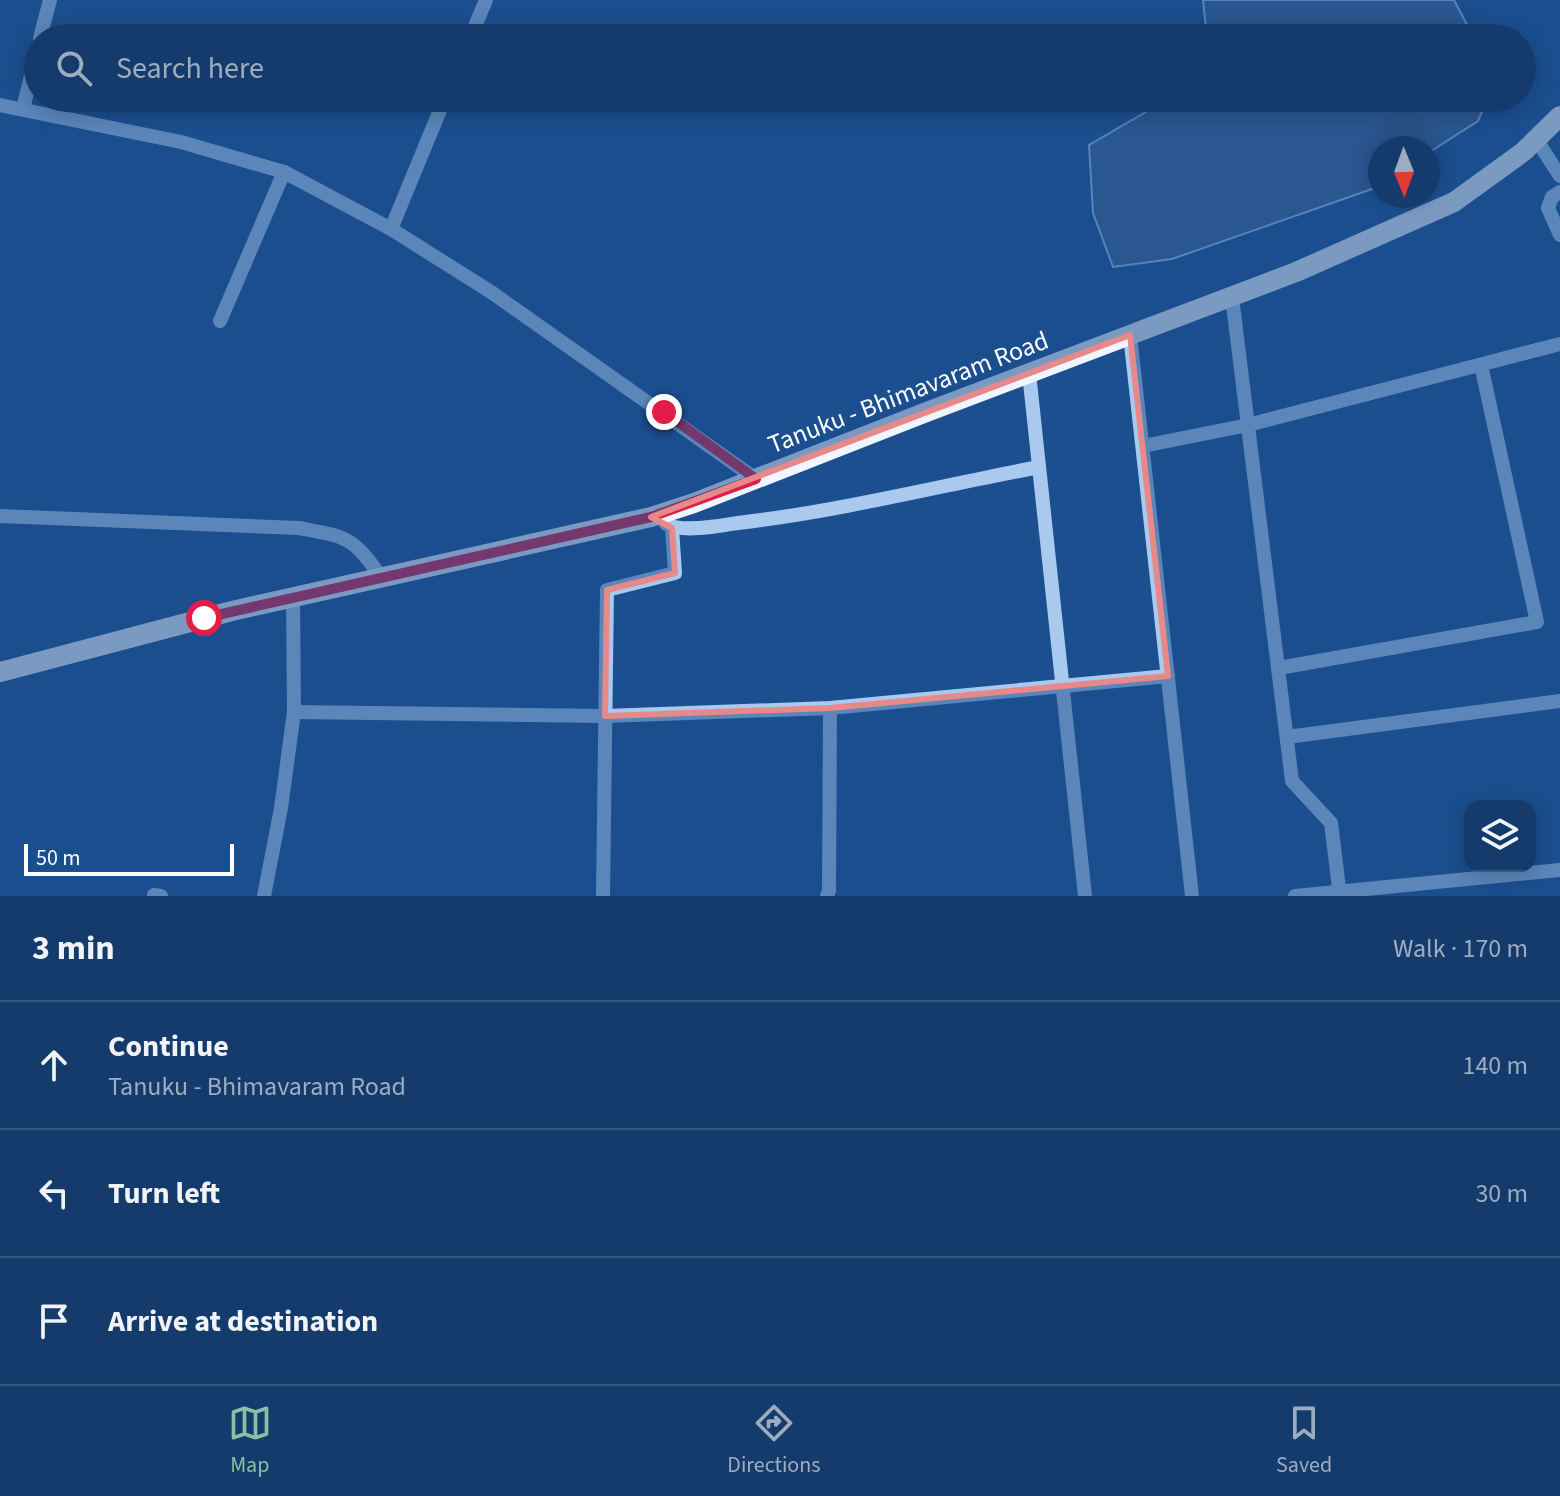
<!DOCTYPE html>
<meta charset="utf-8">
<style>
:root{--surface:#143b6b;--page:#214673;--text:#f1f3f6;--muted:#9dadc1;--line:#33557e;--accent:#8abfa5}
body{margin:0;font-family:"Source Sans 3",sans-serif;background:var(--page);color:var(--text)}
.controls{position:absolute;right:24px;bottom:24px;display:grid;overflow:hidden;border-radius:16px;box-shadow:0 4px 20px #0003}
.controls button{width:72px;height:72px;display:grid;place-items:center;padding:0;border:0;border-bottom:2px solid var(--line);background:var(--surface);color:var(--text);font:40px sans-serif}
.compass{position:absolute;left:1368px;top:136px;width:72px;height:72px;border-radius:50%;background:var(--surface);box-shadow:0 4px 20px #0003;rotate:179deg}
.scale{position:absolute;left:24px;bottom:20px;width:210px;box-sizing:border-box;padding-left:8px;border:4px solid #fff;border-top:0;font-size:22px;line-height:28px;white-space:nowrap;color:#fff;-webkit-text-stroke:6px #1b4f8f;paint-order:stroke}
.stop{position:absolute;width:24px;height:24px;margin:-18px;border:6px solid #e11d48;border-radius:50%;background:#fff}
.stop.end{background:#e11d48;border-color:#fff;box-shadow:0 2px 8px #0008}
.list{margin:0;padding:0;list-style:none}
h2{display:flex;justify-content:space-between;align-items:center;height:104px;margin:0;padding:0 32px;font-size:34px}
h2 small{font-size:26px;font-weight:400;color:var(--muted)}
.list li{display:grid;grid-template-columns:52px 1fr auto;gap:24px;align-items:center;box-sizing:border-box;height:128px;padding:0 32px;border-top:2px solid var(--line)}
.list b{display:block;font-size:30px;white-space:nowrap}
.list p{margin:0;font-size:26px;white-space:nowrap;color:var(--muted)}
.list em{font-size:26px;font-style:normal;color:var(--muted)}
.icon{flex:none;width:44px;height:44px;fill:none;stroke:currentColor;stroke-width:2;stroke-linecap:round;stroke-linejoin:round}
.map{position:relative;flex:none;width:1560px;height:896px;overflow:hidden}
.search{position:absolute;background:var(--surface);box-shadow:0 4px 20px #0003;left:24px;right:24px;top:24px;height:88px;display:flex;align-items:center;gap:20px;box-sizing:border-box;padding:0 28px;border-radius:44px;color:var(--muted);font-size:30px}
.sheet{height:488px;background:var(--surface)}
nav{display:flex;justify-content:space-around;align-items:center;box-sizing:border-box;height:112px;border-top:2px solid var(--line);background:var(--surface);font-size:22px;color:var(--muted)}
nav a{display:grid;justify-items:center;gap:4px}
nav .on{color:var(--accent)}
.map>svg:first-child{display:block}
.water{fill:#3c6290;stroke:#9cc4f0;stroke-width:2}
.lines{fill:none;stroke-linecap:round;stroke-linejoin:round}
.minor{stroke:#a9c9ee;stroke-width:14}
.major{stroke:#f0f6ff;stroke-width:20}
.route{stroke:#e11d48;stroke-width:10}
.marked{fill:none;stroke:#e88989;stroke-width:6;stroke-linejoin:round}
.labels{text-anchor:middle;stroke-width:7;stroke-linejoin:round;paint-order:stroke}
.street-label{font-size:26px;fill:#fff;stroke:#1b4f8f}
</style>
<div class="map">
<svg width="1560" height="896" viewBox="0 0 1560 896">
<rect width="100%" height="100%" fill="#1b4f8f"/>
<g class="water">
<path d="M1203 0H1454L1474 38H1207Z"/>
<path d="M1170 98H1488L1478 121 1428 153V148H1380V184L1372 189 1172 259 1113 267 1093 213 1089 145Z"/>
</g>
<g class="lines">
<g class="minor">
<path d="M40 38 50 0"/>
<path d="M470 38 486 0"/>
<path d="M0 105 181 142 284 172 391 229 491 292 756 479"/>
<path d="M23 109 38 48"/>
<path d="M1536 139 1560 176"/>
<path d="M1560 192 1552 197 1548 208 1560 235"/>
<path d="M391 229 445 98"/>
<path d="M1232 297 1292 781 1331 823 1340 896"/>
<path d="M220 321 284 172"/>
<path d="M1130 335 1192 896"/>
<path d="M1029 373 1085 896"/>
<path d="M1143 446 1248 425 1560 344"/>
<path d="M0 516 299 528C347 537 352 536 381 577"/>
<path d="M666 524C682 533 720 526 738 523 840 511 939 486 1039 467"/>
<path d="M1279 668 1537 622 1481 365"/>
<path d="M294 712 605 716 830 708 1168 676"/>
<path d="M1287 737 1560 701"/>
<path d="M154 895 161 896"/>
<path d="M264 896 281 808 294 712 293 597"/>
<path d="M603 896 607 590 675 573 672 528"/>
<path d="M827 896 829 891 830 708"/>
<path d="M1295 896 1560 870"/>
</g>
<path class="major" d="M0 672 232 611 651 517 694 503 924 413 1296 272 1454 202 1523 152 1560 116"/>
</g>
<g class="lines">
<path class="route" d="M204 618 651 517 756 479 664 412"/>
</g>
<path d="M0 0H1560V896H0ZM1130 335 1168 676 830 708 605 716 607 590 675 573 672 528 651 517Z" fill="#1b4f8f" fill-opacity=".55" fill-rule="evenodd"/>
<path class="marked" d="M1130 335 1168 676 830 708 605 716 607 590 675 573 672 528 651 517Z"/>
<g class="labels">
<g class="street-label">
<text transform="translate(908 392) rotate(-21)" y="9">Tanuku - Bhimavaram Road</text>
</g>
</g>
</svg>
<div class="controls">
<button><svg class="icon" aria-label="layers" viewBox="0 0 24 24"><path d="M12 4l9 5-9 5-9-5zM3 14l9 5 9-5"/></svg></button>
</div>
<svg class="compass" viewBox="-18 -18 36 36"><path d="M0-13l5 13h-10z" fill="#e53935"/><path d="M0 13l5-13h-10z" fill="#9dadc1"/></svg>
<div class="scale">50 m</div>
<div class="stop" style="left:204px;top:618px"></div>
<div class="stop end" style="left:664px;top:412px"></div>
<div class="search"><svg class="icon" aria-label="search" viewBox="0 0 24 24"><circle cx="10" cy="10" r="6"/><path d="M15 15l6 6"/></svg>Search here</div>
</div>
<section class="sheet">
<h2>3 min<small>Walk · 170 m</small></h2>
<ul class="list">
<li><svg class="icon" aria-label="ahead" viewBox="0 0 24 24"><path d="M12 20V5M6 11l6-6 6 6"/></svg><div><b>Continue</b><p>Tanuku - Bhimavaram Road</p></div><em>140 m</em></li>
<li><svg class="icon" aria-label="left" viewBox="0 0 24 24"><path d="M17 20v-9H6M10 6l-5 5 5 5"/></svg><div><b>Turn left</b></div><em>30 m</em></li>
<li><svg class="icon" aria-label="arrive" viewBox="0 0 24 24"><path d="M6 21V4h12l-3 4 3 4H6"/></svg><div><b>Arrive at destination</b></div></li>
</ul>
</section>
<nav>
<a class="on"><svg class="icon" aria-label="map" viewBox="0 0 24 24"><path d="M3 6l6-2 6 2 6-2v14l-6 2-6-2-6 2zM9 4v14M15 6v14"/></svg>Map</a>
<a><svg class="icon" aria-label="directions" viewBox="0 0 24 24"><path d="M12 3l9 9-9 9-9-9zM9 14v-3h6M13 9l2 2-2 2"/></svg>Directions</a>
<a><svg class="icon" aria-label="saved" viewBox="0 0 24 24"><path d="M7 4h10v16l-5-4-5 4z"/></svg>Saved</a>
</nav>
